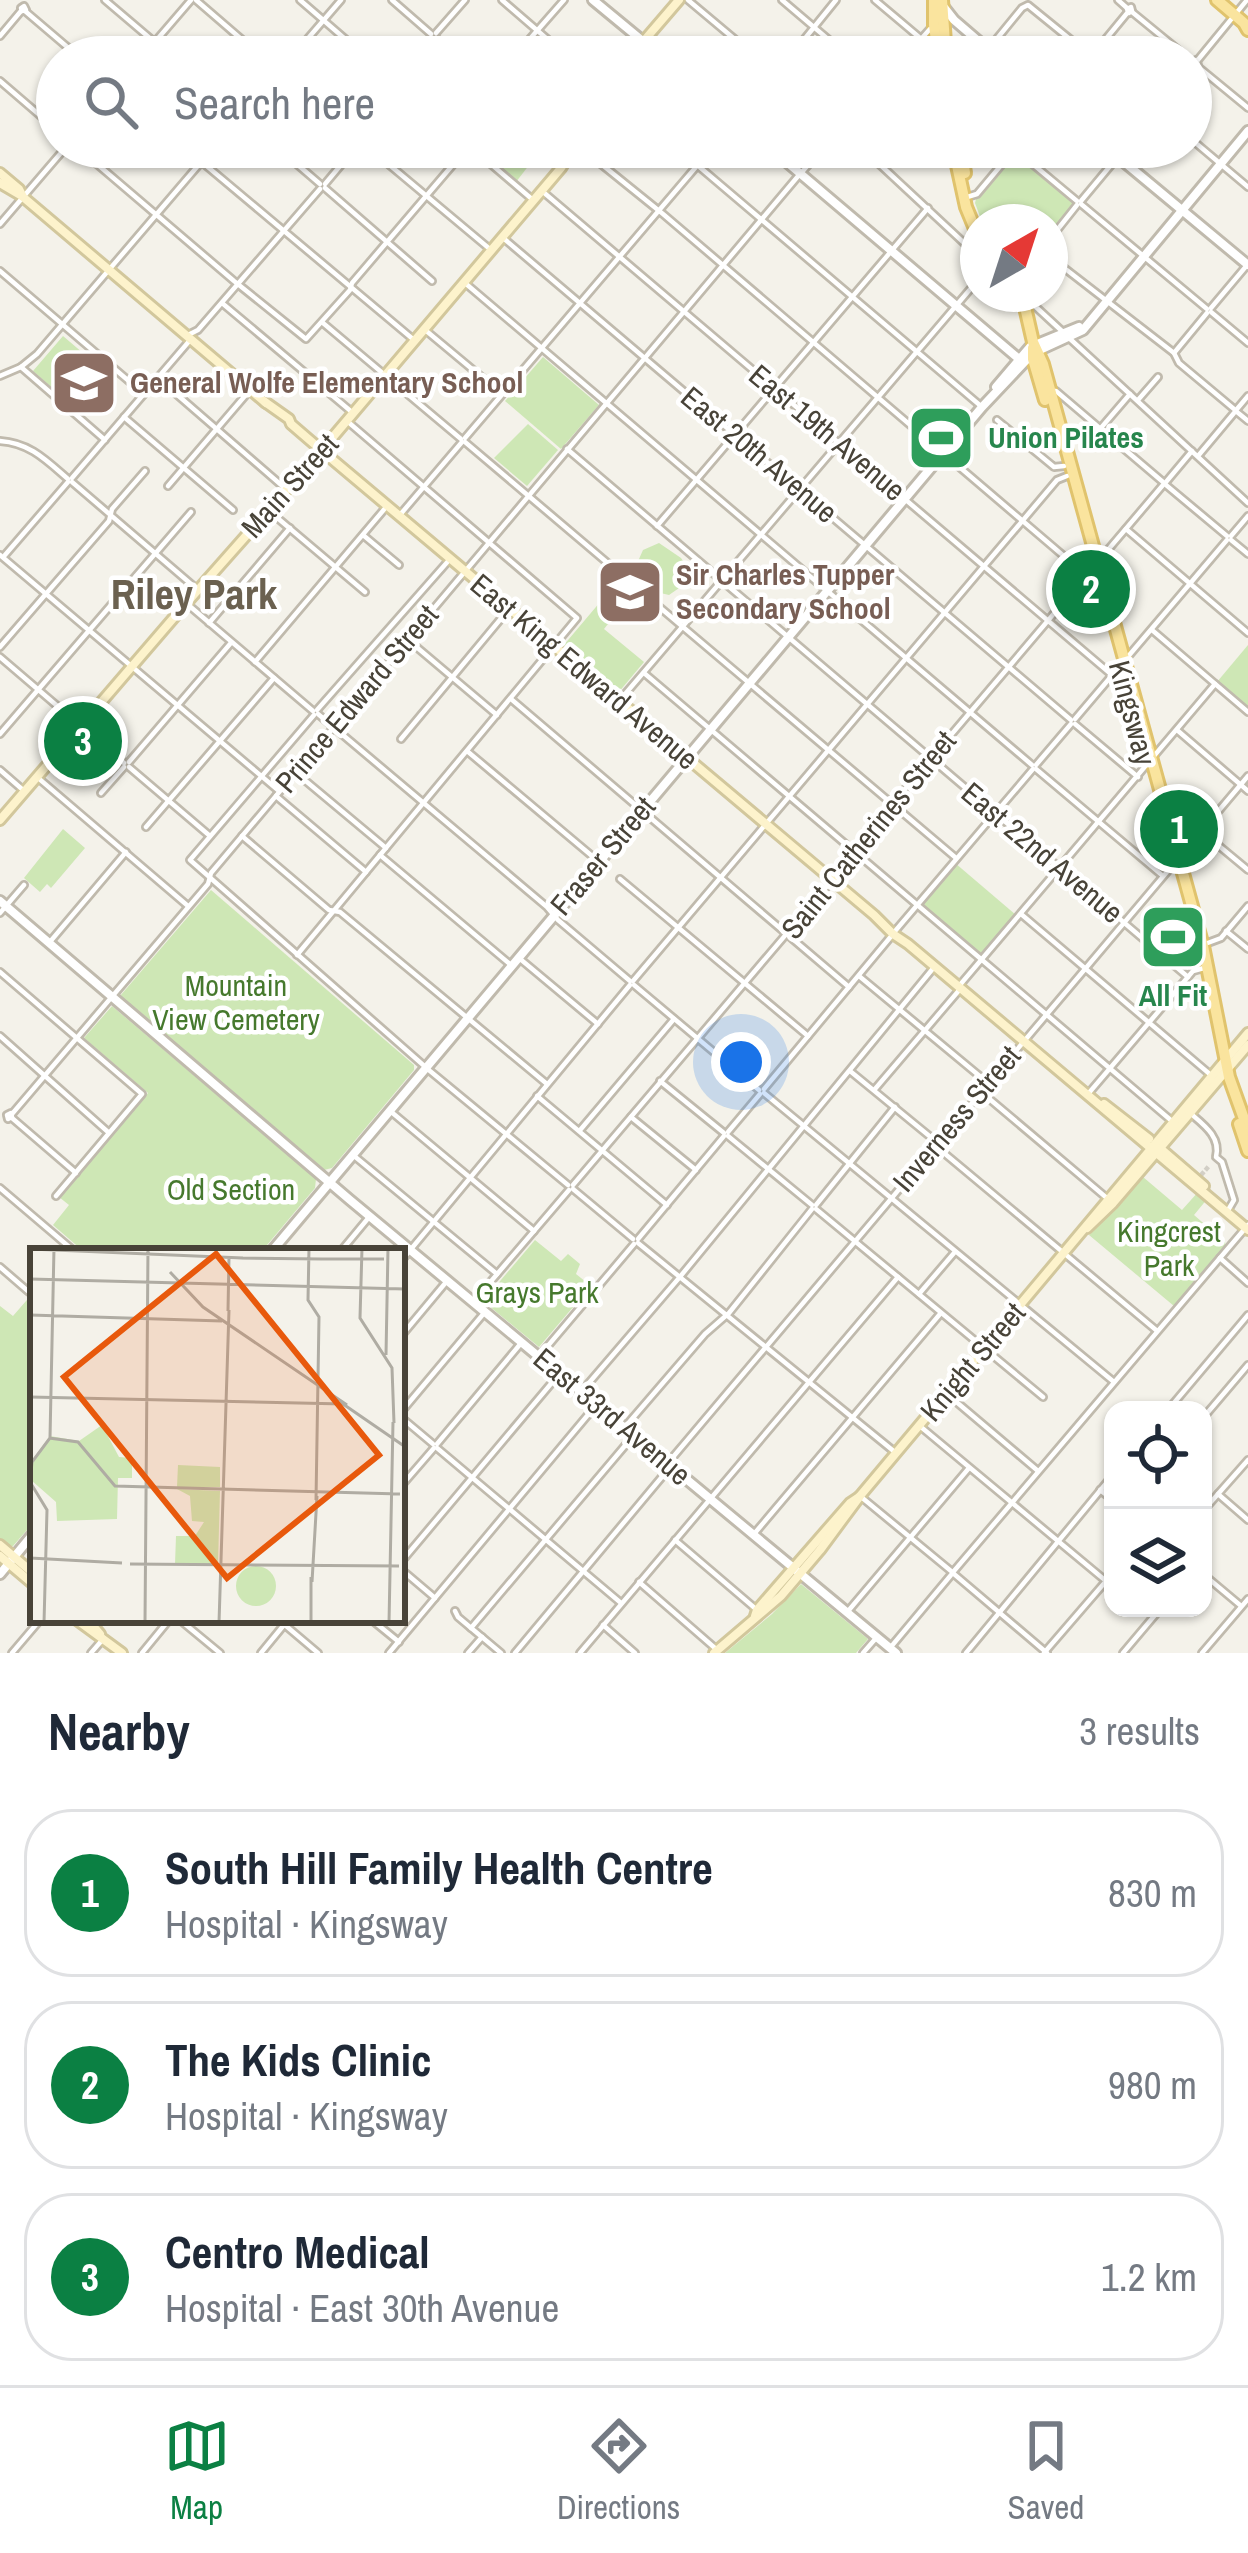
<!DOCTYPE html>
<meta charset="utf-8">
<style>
:root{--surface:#fff;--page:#f6f6f7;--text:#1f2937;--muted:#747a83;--line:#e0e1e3;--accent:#0b8043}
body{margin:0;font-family:"Archivo Narrow",sans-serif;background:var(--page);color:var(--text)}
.controls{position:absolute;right:36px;bottom:36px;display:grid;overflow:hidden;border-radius:24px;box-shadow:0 3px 9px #0004}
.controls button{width:108px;height:108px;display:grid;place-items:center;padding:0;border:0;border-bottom:3px solid var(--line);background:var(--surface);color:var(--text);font:60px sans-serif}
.compass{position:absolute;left:960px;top:204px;width:108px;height:108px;border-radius:50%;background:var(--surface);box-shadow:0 3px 9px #0004;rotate:39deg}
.you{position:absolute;left:741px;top:1062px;width:42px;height:42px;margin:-30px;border:9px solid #fff;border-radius:50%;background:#1a73e8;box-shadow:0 0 0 18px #1a73e833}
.badge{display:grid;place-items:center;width:78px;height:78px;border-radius:50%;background:var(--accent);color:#fff;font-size:39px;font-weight:700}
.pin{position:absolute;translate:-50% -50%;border:6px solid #fff;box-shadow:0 3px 12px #0006}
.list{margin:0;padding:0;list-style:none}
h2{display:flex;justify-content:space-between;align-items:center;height:156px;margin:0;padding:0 48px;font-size:51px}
h2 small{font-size:39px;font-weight:400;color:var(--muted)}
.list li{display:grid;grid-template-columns:78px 1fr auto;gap:36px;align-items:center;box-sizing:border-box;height:168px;margin:0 24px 24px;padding:0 24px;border:3px solid var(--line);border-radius:48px}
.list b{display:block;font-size:45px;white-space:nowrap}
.list p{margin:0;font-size:39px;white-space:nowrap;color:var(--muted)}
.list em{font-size:39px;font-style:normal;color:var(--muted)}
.icon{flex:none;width:66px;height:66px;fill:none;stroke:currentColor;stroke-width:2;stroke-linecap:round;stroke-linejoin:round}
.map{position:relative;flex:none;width:1248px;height:1653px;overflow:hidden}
.search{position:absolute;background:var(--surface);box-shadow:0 3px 9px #0004;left:36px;right:36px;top:36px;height:132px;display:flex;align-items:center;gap:30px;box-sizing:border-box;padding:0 42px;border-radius:66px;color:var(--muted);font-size:45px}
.sheet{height:732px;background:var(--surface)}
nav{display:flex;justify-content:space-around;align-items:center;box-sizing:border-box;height:168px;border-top:3px solid var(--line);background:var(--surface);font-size:33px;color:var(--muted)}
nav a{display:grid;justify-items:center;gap:6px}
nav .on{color:var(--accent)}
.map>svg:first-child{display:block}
.green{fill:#cee7b5}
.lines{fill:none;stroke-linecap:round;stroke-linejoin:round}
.minor-tunnel{stroke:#d2cfc6;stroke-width:4.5;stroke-dasharray:4.5 2;stroke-linecap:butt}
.minor-casing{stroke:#c0baad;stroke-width:10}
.tertiary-casing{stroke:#c0baad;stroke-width:14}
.secondary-casing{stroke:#d2c79c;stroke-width:14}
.primary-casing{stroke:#e0c36d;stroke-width:16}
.minor{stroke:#fff;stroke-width:4.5}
.tertiary{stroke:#fff;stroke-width:8}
.secondary{stroke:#fdf3cc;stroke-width:8}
.primary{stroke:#fae49e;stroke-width:10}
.labels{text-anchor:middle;stroke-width:9;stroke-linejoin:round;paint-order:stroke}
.education-label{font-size:30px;font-weight:bold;fill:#785e54;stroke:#fff;text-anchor:start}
.street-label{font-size:30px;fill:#484338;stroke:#fff}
.leisure-label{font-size:30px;font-weight:bold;fill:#27864d;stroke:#fff;text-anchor:start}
.park-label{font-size:30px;fill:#46792d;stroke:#fff}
.district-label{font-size:42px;font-weight:bold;fill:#6b6150;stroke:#fff}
.inset-road{fill:none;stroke:#afaca3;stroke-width:3}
.view{fill:#e8590c;fill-opacity:0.15;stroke:#e8590c;stroke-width:6}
.inset-edge{fill:none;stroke:#484338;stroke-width:6}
</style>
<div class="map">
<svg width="1248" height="1653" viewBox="0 0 1248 1653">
<rect width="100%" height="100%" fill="#f4f2ea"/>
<g class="green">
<path d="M492 147H517L533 160 516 182 485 155Z"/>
<path d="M1015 154 1074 202 1050 234V222H982L975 203 976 199Z"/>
<path d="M63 336 97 365 80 384 68 374 60 381 74 394 68 402 33 371Z"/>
<path d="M543 357 599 405 561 449 505 401Z"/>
<path d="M528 424 558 450 527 486 494 458Z"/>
<path d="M659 543 681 558 689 570 682 586 669 595 656 592 628 568 630 565 635 568 643 550Z"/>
<path d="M601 601 616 614 604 629 644 662 618 693 563 646Z"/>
<path d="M1248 645V709L1217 682Z"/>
<path d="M63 829 85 848 51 888 47 884 40 892 24 878Z"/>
<path d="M955 863 1016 915 983 953 980 954 922 905Z"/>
<path d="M211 890 414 1065V1070L332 1168 324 1170 120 996Z"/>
<path d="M112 1006 316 1179 315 1188 262 1251H83L53 1225 69 1205 59 1197 148 1093 84 1038Z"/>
<path d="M1143 1177 1182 1210 1199 1191 1208 1198 1194 1215 1225 1242 1226 1247 1174 1306 1089 1235Z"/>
<path d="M535 1240 561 1261 568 1254 580 1264 576 1274 591 1286 539 1347 483 1301Z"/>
<path d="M33 1293V1523L13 1546 9 1547 0 1539V1306L13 1316Z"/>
<path d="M801 1584 868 1639 856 1653H725L772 1614Z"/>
</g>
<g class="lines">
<path class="minor-tunnel" d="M1201 1175 1209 1166"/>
<defs>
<g id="minor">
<path d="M105 0 172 57"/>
<path d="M196 0 262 57"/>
<path d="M300 0 366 57"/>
<path d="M392 0 431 34"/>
<path d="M502 0 568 57"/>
<path d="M688 0 756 57"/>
<path d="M782 0 849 57"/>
<path d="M875 0 932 48 937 49"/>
<path d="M1118 0 1127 8"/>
<path d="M24 6 26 10 22 11 21 8Z"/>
<path d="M1131 7 1132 11 1129 13 1127 9Z"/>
<path d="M25 11 79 57"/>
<path d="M1132 12 1187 57"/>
<path d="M436 33 465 0"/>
<path d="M0 36 21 11"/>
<path d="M436 38 458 57"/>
<path d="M142 57 191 0"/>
<path d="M292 57 341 0"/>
<path d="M426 57 432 38"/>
<path d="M435 57 445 46"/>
<path d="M514 57 564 0"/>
<path d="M790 57 836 0"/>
<path d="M905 57 930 29"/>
<path d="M982 57 1022 8 1028 5 1092 57"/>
<path d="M1091 57 1128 12"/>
<path d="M1196 60 1198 65 1194 67 1191 63Z"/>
<path d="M1197 61 1247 0"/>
<path d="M1197 66 1248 108"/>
<path d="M0 81 57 130"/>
<path d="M1191 139 1248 187"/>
<path d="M77 147 234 281 306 339 350 290 352 283 468 147"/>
<path d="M184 147 414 340"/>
<path d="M277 147 320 184"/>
<path d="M368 147 491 250"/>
<path d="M471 147 533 200"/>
<path d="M580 147 663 214 1086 575"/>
<path d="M676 147 982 407"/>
<path d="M861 147 978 256"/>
<path d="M1017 151 1077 201"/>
<path d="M802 172 824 147"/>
<path d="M325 184 356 147"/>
<path d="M325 188 432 281"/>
<path d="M542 191 1112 675"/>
<path d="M964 198 977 194 1013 151"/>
<path d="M1081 201 1126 147"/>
<path d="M1081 204 1207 309"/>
<path d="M0 224 66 147"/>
<path d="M502 237 1071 720"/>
<path d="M1050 239 1077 205"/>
<path d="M1050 257 1174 353 1179 363 1234 409"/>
<path d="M0 271 144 394"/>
<path d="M465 283 1032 765"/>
<path d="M1024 296 1064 333"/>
<path d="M222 303 353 413"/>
<path d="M1211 308 1248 264"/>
<path d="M1211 312 1248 343"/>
<path d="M323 323 461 439"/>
<path d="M424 329 502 394"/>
<path d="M188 335 198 330 320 189"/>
<path d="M1068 337 1248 503"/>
<path d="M1174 353 1207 313"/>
<path d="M21 367 105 440"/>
<path d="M0 376 21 367 37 354 214 147"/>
<path d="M159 379 287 490"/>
<path d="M1052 391H1056L1163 482"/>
<path d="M1138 400 1158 377"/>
<path d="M1237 409 1248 396"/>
<path d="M1237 412 1248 421"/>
<path d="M124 417 233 510"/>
<path d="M997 420 1054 467 1064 466"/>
<path d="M1100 429 1130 394"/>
<path d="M465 438 713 147"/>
<path d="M0 441C30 443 46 460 68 479"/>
<path d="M465 442 610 565"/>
<path d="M567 449 1188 977"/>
<path d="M1198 456 1234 413"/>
<path d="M72 478 191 339"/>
<path d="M72 482 198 590"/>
<path d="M1166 482 1192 451"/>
<path d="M1166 485 1227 536"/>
<path d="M168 486 250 390"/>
<path d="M268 510 365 592"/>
<path d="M399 516 462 442"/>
<path d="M657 526 928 208"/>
<path d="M1126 529 1248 633"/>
<path d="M363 535 399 565"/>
<path d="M1231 536 1248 516"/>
<path d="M1231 540 1248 554"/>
<path d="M0 555 279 791"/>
<path d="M5 555 68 482"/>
<path d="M186 603 313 711"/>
<path d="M657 605 956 858"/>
<path d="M209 623 290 528"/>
<path d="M1152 630 1248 712"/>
<path d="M407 639 497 715"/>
<path d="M0 647 109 521 112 509 145 471"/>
<path d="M0 657 124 763"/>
<path d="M255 662 387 506"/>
<path d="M644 673 1173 1122"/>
<path d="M511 699 849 987"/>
<path d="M620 700 978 280"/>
<path d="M317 710 450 559"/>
<path d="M318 714 547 907 558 920 630 981"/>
<path d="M314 715 190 860 430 1071 568 1185"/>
<path d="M1075 719 1227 540"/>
<path d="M1075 724 1138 777"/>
<path d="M1177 730 1248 791"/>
<path d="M0 734 191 512"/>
<path d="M401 739 509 609"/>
<path d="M467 751 598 861"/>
<path d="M129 762 230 644"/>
<path d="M1036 765 1071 724"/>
<path d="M129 767 210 836"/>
<path d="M1036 769 1163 876"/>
<path d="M0 770 23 790"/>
<path d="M295 772 386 848"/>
<path d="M37 777 188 906"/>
<path d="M101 793 124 767"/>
<path d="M276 796 366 872"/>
<path d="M146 827 274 678"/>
<path d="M1201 831 1248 870"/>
<path d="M242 836 329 910 340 912 547 1084"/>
<path d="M380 855 511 965"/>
<path d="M620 879 808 1036"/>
<path d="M0 913 24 885"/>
<path d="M1021 914 1212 1076"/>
<path d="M896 930 1033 769"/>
<path d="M1226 931 1248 949"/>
<path d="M49 943 126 852"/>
<path d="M1197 947 1221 938 1248 906"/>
<path d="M297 955 577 618 347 421"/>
<path d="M519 958 598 1024"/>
<path d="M0 972 142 1094 56 1196"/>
<path d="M859 976 988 1083"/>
<path d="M633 981 1057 480 1067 476"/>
<path d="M634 985 759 1090"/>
<path d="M959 986 1215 684"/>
<path d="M0 1036 108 1132"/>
<path d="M850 1071 933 1139 938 1148 1156 1330"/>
<path d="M660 1081 724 1133"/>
<path d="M764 1089 893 934"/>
<path d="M875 1089 961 988"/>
<path d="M980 1091 1108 1199"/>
<path d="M764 1093 1114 1382"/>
<path d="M1088 1094 1193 971 1204 968"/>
<path d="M537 1096 667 1205"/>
<path d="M389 1110 534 1231"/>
<path d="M11 1113 12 1117 8 1119 7 1115Z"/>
<path d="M1190 1113C1204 1125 1221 1137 1216 1157L1222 1162 1234 1200 1227 1212"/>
<path d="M12 1114 208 884 211 873 799 175"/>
<path d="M631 1117 696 1170"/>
<path d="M12 1118 76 1173"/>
<path d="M581 1129 674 1019"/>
<path d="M728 1132 760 1094"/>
<path d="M728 1136 812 1205"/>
<path d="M353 1155 497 1274"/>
<path d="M573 1185 828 885 833 874 1163 485"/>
<path d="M0 1188 74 1251"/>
<path d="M573 1189 633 1239"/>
<path d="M816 1205 895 1107"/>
<path d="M816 1209 1043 1397"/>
<path d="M638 1239 724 1136"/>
<path d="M638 1243 896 1453"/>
<path d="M341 1251 370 1216"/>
<path d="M1220 1258 1248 1283"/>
<path d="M402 1260 630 985"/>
<path d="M0 1267 29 1292"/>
<path d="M919 1294 954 1253"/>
<path d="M475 1300 569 1190"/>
<path d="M402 1335 447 1281"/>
<path d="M541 1354 634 1244"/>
<path d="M582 1391 679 1278 935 966"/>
<path d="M947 1394 1038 1471"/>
<path d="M1168 1410 1248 1315"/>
<path d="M402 1411 485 1312"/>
<path d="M402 1418 433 1444"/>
<path d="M1203 1418 1248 1365"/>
<path d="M625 1427 705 1334 729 1313 812 1209"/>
<path d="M921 1427 1106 1581"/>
<path d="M437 1444 522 1342"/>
<path d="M437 1448 621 1603"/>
<path d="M668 1463 1248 776"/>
<path d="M402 1485 434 1448"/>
<path d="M1100 1490 1113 1500"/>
<path d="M1218 1494 1248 1520"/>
<path d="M860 1496 951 1571"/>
<path d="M1203 1511 1248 1460"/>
<path d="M754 1534 940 1314"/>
<path d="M675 1540 757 1610"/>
<path d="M402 1561 560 1373"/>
<path d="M402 1570 435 1598"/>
<path d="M954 1571 1248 1225"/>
<path d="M954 1574 1047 1653"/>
<path d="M1203 1574 1240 1605"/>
<path d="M639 1582 716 1649"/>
<path d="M849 1610 969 1468"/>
<path d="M455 1611 458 1617 501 1653"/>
<path d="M180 1620 220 1653"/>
<path d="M279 1620 318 1653"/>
<path d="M372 1620 399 1642"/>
<path d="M603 1625 635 1653"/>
<path d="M471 1628 634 1435"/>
<path d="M890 1648 951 1575"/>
<path d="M12 1653 40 1620"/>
<path d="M91 1653 104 1638"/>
<path d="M142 1653 169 1620"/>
<path d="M261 1653 288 1620"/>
<path d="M389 1653 597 1404"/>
<path d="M468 1653 482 1637"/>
<path d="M515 1653 671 1466"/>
<path d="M580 1653 898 1277"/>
<path d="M863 1653 877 1637"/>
<path d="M966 1653 1113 1475"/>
<path d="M1044 1653 1113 1573"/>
<path d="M1123 1653 1161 1608"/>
<path d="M1202 1653 1248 1599"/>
</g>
<g id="tertiary">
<path d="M593 0 662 57"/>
<path d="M943 6 954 20 997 57"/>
<path d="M769 147 1019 359"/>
<path d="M1106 147 1248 265"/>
<path d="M996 387 1030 347 1079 327"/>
<path d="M0 901 350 1200 896 1653"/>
<path d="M272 1251 982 407 1033 353 1083 330 1248 131"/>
<path d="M0 1574 33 1534"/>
</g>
<g id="secondary">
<path d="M630 57 679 0"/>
<path d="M0 173 19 189 23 197 266 403"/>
<path d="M0 183 22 196"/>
<path d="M265 402 289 419 291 424 327 455 874 915 893 934 908 944 1248 1230"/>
<path d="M0 820 183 607 327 444 561 168 574 147"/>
<path d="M1104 1104 1149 1139"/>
<path d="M1161 1149 1204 1186"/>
<path d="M1087 1228 1113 1203 1248 1045"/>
<path d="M0 1545 33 1573"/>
<path d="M0 1556 33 1584"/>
<path d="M755 1616 757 1610 850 1503 859 1497"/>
<path d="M77 1620 122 1653"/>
<path d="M88 1620 100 1634"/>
<path d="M714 1653 781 1596 820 1550 860 1496 1248 1033"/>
</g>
<g id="primary">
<path d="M934 0V25L938 57"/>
<path d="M942 0 946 57"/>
<path d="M1217 0 1244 23 1248 30"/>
<path d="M953 147 966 207 978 236"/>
<path d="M961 147 965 173"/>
<path d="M1022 294 1033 342 1043 364 1203 946 1229 1077 1248 1130"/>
<path d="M1033 348V359L1045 400"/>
<path d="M1239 1124 1248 1151"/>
</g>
</defs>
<use href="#minor" class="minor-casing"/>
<use href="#tertiary" class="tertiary-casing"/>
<use href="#secondary" class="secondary-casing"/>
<use href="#primary" class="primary-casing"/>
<use href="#minor" class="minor"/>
<use href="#tertiary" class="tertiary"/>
<use href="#secondary" class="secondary"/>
<use href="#primary" class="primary"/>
</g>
<defs>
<symbol id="school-square" viewBox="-11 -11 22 22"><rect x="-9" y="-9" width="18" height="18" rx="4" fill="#8d6e63" stroke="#fff"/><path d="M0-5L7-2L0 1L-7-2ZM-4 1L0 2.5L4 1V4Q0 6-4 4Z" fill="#fff"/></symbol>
<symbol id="stadium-square" viewBox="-11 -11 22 22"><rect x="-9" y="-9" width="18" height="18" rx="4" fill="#2e9e5b" stroke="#fff"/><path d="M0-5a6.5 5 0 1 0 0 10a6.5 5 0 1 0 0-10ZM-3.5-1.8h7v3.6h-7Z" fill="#fff"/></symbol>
</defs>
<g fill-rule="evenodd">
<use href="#school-square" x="46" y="345" width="76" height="76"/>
<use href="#stadium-square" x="903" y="400" width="76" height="76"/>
<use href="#school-square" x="592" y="554" width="76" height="76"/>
<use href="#stadium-square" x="1135" y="899" width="76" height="76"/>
</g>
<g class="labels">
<g class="education-label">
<text x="130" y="393">General Wolfe Elementary School</text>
<text x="676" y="585">Sir Charles Tupper<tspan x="676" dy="34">Secondary School</tspan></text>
</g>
<g class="street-label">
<text transform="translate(827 433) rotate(40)" y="10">East 19th Avenue</text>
<text transform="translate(759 455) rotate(40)" y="10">East 20th Avenue</text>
<text transform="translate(290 486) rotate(-48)" y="10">Main Street</text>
<text transform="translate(584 672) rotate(40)" y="10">East King Edward Avenue</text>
<text transform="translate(357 699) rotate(-50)" y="10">Prince Edward Street</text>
<text transform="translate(1132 713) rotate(75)" y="10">Kingsway</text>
<text transform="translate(869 835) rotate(-51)" y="10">Saint Catherines Street</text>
<text transform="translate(1042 853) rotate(40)" y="10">East 22nd Avenue</text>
<text transform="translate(603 856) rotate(-50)" y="10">Fraser Street</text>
<text transform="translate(957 1119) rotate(-50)" y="10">Inverness Street</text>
<text transform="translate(973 1362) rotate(-50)" y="10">Knight Street</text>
<text transform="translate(612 1417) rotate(40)" y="10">East 33rd Avenue</text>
</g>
<g class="leisure-label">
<text x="988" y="448">Union Pilates</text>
<text x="1173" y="1006" text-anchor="middle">All Fit</text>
</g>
<g class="park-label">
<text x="236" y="996">Mountain<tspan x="236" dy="34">View Cemetery</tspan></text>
<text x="231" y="1200">Old Section</text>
<text x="1169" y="1242">Kingcrest<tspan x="1169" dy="34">Park</tspan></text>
<text x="537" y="1303">Grays Park</text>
</g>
<g class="district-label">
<text x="194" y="609">Riley Park</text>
</g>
</g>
<g transform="translate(30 1248)">
<rect width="375" height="375" fill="#f4f2ea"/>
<path d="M72 177 89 209 102 210V230H88L87 271 27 273 26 254 1 232 0 215 20 188 49 193ZM148 217 190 219V239H147ZM147 241 190 243 188 316H145L146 288H165L174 274 162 273 160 248ZM206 338a20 20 0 1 1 40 0a20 20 0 1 1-40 0Z" fill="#cee7b5"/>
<path class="inset-road" d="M279 0 278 52 289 69 286 252M332 0 330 70 362 120 364 175M0 1 213 10M206 10 292 11M286 11H354M140 24 173 59 317 157M0 31 375 41M198 63 199 9M0 67 192 73M356 107 358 0M0 149 314 156M313 156 374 198M19 190 48 194 85 238 370 246M0 310 92 315M100 316 369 318M282 334 287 248M14 375 17 262 0 234 2 214 20 190 24 0M115 375 118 0M189 375 199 62M281 375V329M359 375 363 174"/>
<path class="view" d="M186 6 349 207 197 330 34 129Z"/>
<rect width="375" height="375" class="inset-edge"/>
</g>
</svg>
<div class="controls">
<button><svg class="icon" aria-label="locate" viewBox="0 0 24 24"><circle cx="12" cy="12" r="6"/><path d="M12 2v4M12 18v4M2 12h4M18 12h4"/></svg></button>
<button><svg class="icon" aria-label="layers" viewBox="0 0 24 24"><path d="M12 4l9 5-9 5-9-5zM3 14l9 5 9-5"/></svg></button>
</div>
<svg class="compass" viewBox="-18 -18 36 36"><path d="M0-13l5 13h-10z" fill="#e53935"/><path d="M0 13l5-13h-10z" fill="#747a83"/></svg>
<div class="you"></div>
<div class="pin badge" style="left:1179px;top:829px">1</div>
<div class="pin badge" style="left:1091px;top:589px">2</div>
<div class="pin badge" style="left:83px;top:741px">3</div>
<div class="search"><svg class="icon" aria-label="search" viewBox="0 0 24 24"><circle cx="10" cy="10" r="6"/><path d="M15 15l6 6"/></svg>Search here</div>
</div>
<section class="sheet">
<h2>Nearby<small>3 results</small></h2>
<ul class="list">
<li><span class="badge">1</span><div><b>South Hill Family Health Centre</b><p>Hospital · Kingsway</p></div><em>830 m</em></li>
<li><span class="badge">2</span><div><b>The Kids Clinic</b><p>Hospital · Kingsway</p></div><em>980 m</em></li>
<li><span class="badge">3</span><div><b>Centro Medical</b><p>Hospital · East 30th Avenue</p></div><em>1.2 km</em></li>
</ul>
</section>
<nav>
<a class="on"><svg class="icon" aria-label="map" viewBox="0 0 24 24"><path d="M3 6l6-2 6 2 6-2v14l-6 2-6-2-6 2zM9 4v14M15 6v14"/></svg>Map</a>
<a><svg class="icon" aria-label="directions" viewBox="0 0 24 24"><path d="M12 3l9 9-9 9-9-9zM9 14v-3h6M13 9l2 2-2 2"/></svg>Directions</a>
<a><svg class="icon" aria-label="saved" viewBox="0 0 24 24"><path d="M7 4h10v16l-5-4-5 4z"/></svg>Saved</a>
</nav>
